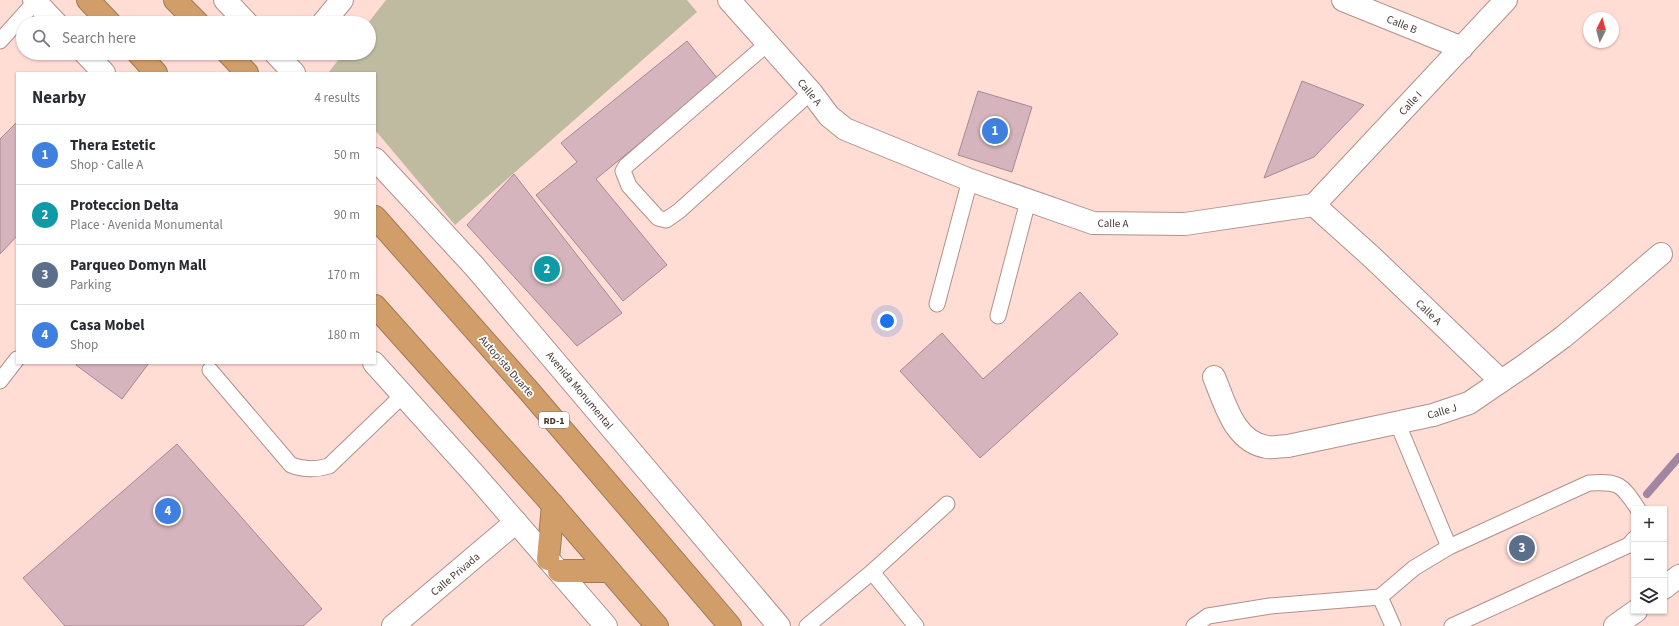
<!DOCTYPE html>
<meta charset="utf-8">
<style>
:root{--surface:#fff;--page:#f7f7f7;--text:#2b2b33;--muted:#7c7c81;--line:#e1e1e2;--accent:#0b8043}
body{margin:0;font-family:"Source Sans 3",sans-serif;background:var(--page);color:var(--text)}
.controls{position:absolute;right:12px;bottom:12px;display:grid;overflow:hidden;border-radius:0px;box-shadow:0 1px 3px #0004}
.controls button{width:36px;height:36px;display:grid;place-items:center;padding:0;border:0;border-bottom:1px solid var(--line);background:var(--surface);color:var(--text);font:20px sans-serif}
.compass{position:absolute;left:1583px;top:12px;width:36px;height:36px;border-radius:50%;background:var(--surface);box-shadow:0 1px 3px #0004;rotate:6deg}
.you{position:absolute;left:887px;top:321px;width:14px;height:14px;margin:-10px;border:3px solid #fff;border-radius:50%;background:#1a73e8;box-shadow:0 0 0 6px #1a73e833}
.badge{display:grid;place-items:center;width:26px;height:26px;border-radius:50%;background:var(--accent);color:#fff;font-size:13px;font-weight:700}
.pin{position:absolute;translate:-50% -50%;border:2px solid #fff;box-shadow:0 1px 4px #0006}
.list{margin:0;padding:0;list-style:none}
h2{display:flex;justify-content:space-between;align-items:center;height:52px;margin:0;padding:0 16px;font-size:17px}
h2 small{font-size:13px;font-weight:400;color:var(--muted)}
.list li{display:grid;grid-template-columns:26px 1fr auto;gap:12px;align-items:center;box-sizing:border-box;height:60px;padding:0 16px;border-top:1px solid var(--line)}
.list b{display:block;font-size:15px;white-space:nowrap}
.list p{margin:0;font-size:13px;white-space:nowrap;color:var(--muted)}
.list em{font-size:13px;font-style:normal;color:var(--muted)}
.icon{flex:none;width:22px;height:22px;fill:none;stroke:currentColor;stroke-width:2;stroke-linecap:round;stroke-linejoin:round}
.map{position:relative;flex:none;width:1679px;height:626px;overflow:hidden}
.search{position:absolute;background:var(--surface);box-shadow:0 1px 3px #0004;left:16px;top:16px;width:360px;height:44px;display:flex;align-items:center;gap:10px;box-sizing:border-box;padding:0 14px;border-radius:22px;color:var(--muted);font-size:15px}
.panel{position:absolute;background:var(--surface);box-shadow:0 1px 3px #0004;left:16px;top:72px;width:360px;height:292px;border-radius:0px}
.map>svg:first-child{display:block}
.green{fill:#bfbba0}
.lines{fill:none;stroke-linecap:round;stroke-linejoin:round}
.stream{stroke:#a186a2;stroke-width:8}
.building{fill:#d5b4bd;stroke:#a88992}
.service-casing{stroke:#b1918a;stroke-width:17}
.minor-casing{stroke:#b1918a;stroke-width:24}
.motorway-casing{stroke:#9f7a57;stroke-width:24}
.service{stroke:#fff;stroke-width:15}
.minor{stroke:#fff;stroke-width:22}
.motorway{stroke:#d19e6a;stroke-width:22}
.labels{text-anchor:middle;stroke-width:3.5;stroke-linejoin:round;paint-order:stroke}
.shield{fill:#fff;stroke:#7b7270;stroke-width:1}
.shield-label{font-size:10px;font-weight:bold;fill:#433633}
.street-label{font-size:11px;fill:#433633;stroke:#fff}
</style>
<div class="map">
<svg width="1679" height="626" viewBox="0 0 1679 626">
<rect width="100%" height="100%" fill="#ffdcd4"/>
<path class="green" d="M386 0H687L697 12 455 225 375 130V73H328L344 53H369V23H368Z"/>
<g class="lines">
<path class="stream" d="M1647 494 1679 457"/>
</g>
<g class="building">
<path d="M687 41 718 79 596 179 667 265 623 301 536 195 577 162 561 143Z"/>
<path d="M1302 81 1364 105 1314 157 1264 178Z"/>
<path d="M978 91 1032 107 1012 172 958 155Z"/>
<path d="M16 123 17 124V236L0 254V139Z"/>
<path d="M514 174 622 313 577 346 467 225Z"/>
<path d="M1080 292 1118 334 980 458 900 371 942 333 983 379Z"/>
<path d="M77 363H149L122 399 76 365Z"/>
<path d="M177 444 322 609 303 626H65L23 578Z"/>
</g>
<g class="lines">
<defs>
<g id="service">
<path d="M0 41 35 2"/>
<path d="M767 44 626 166 623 171 629 186 658 218 666 220 679 211 811 92"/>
<path d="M937 304 970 180"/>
<path d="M998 316 1028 201"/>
<path d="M210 370 291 465C304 470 316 470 329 466L403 395"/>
<path d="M0 381 17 359"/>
<path d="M1397 422 1449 547"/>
<path d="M1380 597 1414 568 1449 547 1589 483C1620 481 1622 485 1638 509"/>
<path d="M807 626 872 572"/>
<path d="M916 626 872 572 947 504"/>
<path d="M1194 626 1208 616 1270 606 1380 597 1393 626"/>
<path d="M1452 626 1629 545 1634 539"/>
</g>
<g id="minor">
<path d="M34 0 56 23"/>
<path d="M225 0 247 23"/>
<path d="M729 0 811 92 829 116 845 129 970 180 1093 223 1185 224 1314 205 1374 259 1501 381"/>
<path d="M1343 0 1462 48"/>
<path d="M323 23 342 0"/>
<path d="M85 53 104 73"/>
<path d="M275 53 294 73"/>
<path d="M375 159 475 267 779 626"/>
<path d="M1314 205 1506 0"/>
<path d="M374 363 475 475 606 626"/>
<path d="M1214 377C1225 403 1234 442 1267 447 1273 448 1281 446 1288 446L1433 415 1469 403 1525 365 1563 337 1604 303 1661 254"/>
<path d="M1664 588 1679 576"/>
<path d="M393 626 516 522"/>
<path d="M1615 626 1636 611"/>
</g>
<g id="motorway">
<path d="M88 0 110 23"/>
<path d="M175 0 198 23"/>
<path d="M138 53 156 73"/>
<path d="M228 53 247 73"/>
<path d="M375 217 529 391 730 626"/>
<path d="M375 306 545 496 657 626"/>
<path d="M548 559 553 505"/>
<path d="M559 571H609"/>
</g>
</defs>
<use href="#service" class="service-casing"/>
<use href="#minor" class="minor-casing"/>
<use href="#motorway" class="motorway-casing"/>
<use href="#service" class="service"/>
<use href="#minor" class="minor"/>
<use href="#motorway" class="motorway"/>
</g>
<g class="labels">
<rect class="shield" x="539" y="412" width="30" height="16" rx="3"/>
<g class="shield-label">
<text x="554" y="424">RD-1</text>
</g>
<g class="street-label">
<text transform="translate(1402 24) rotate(22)" y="4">Calle B</text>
<text transform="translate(810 92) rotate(50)" y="4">Calle A</text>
<text transform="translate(1410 103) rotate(-47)" y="4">Calle I</text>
<text transform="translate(1113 223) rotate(1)" y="4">Calle A</text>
<text transform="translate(1429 312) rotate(44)" y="4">Calle A</text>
<text transform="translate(507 366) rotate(49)" y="4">Autopista Duarte</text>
<text transform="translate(580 390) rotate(50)" y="4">Avenida Monumental</text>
<text transform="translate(1442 411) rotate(-16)" y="4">Calle J</text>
<text transform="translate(455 574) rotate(-40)" y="4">Calle Privada</text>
</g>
</g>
</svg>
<div class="controls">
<button>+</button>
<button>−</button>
<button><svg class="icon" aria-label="layers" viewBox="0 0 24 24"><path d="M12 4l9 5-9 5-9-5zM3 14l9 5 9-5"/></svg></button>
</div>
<svg class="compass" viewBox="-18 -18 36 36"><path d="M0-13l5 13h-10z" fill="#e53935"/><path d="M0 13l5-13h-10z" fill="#7c7c81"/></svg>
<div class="you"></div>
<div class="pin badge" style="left:995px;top:131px;background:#3f7fe0">1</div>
<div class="pin badge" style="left:547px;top:269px;background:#0f9aa8">2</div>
<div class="pin badge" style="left:1522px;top:548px;background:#5c6f8a">3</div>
<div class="pin badge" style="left:168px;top:511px;background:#3f7fe0">4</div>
<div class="search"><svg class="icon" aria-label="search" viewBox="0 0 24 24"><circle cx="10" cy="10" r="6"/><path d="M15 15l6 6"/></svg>Search here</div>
<section class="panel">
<h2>Nearby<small>4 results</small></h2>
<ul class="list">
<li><span class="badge" style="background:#3f7fe0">1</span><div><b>Thera Estetic</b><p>Shop · Calle A</p></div><em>50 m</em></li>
<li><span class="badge" style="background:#0f9aa8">2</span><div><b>Proteccion Delta</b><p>Place · Avenida Monumental</p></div><em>90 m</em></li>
<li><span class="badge" style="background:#5c6f8a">3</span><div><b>Parqueo Domyn Mall</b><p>Parking</p></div><em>170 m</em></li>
<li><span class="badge" style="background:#3f7fe0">4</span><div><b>Casa Mobel</b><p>Shop</p></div><em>180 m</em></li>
</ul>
</section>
</div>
